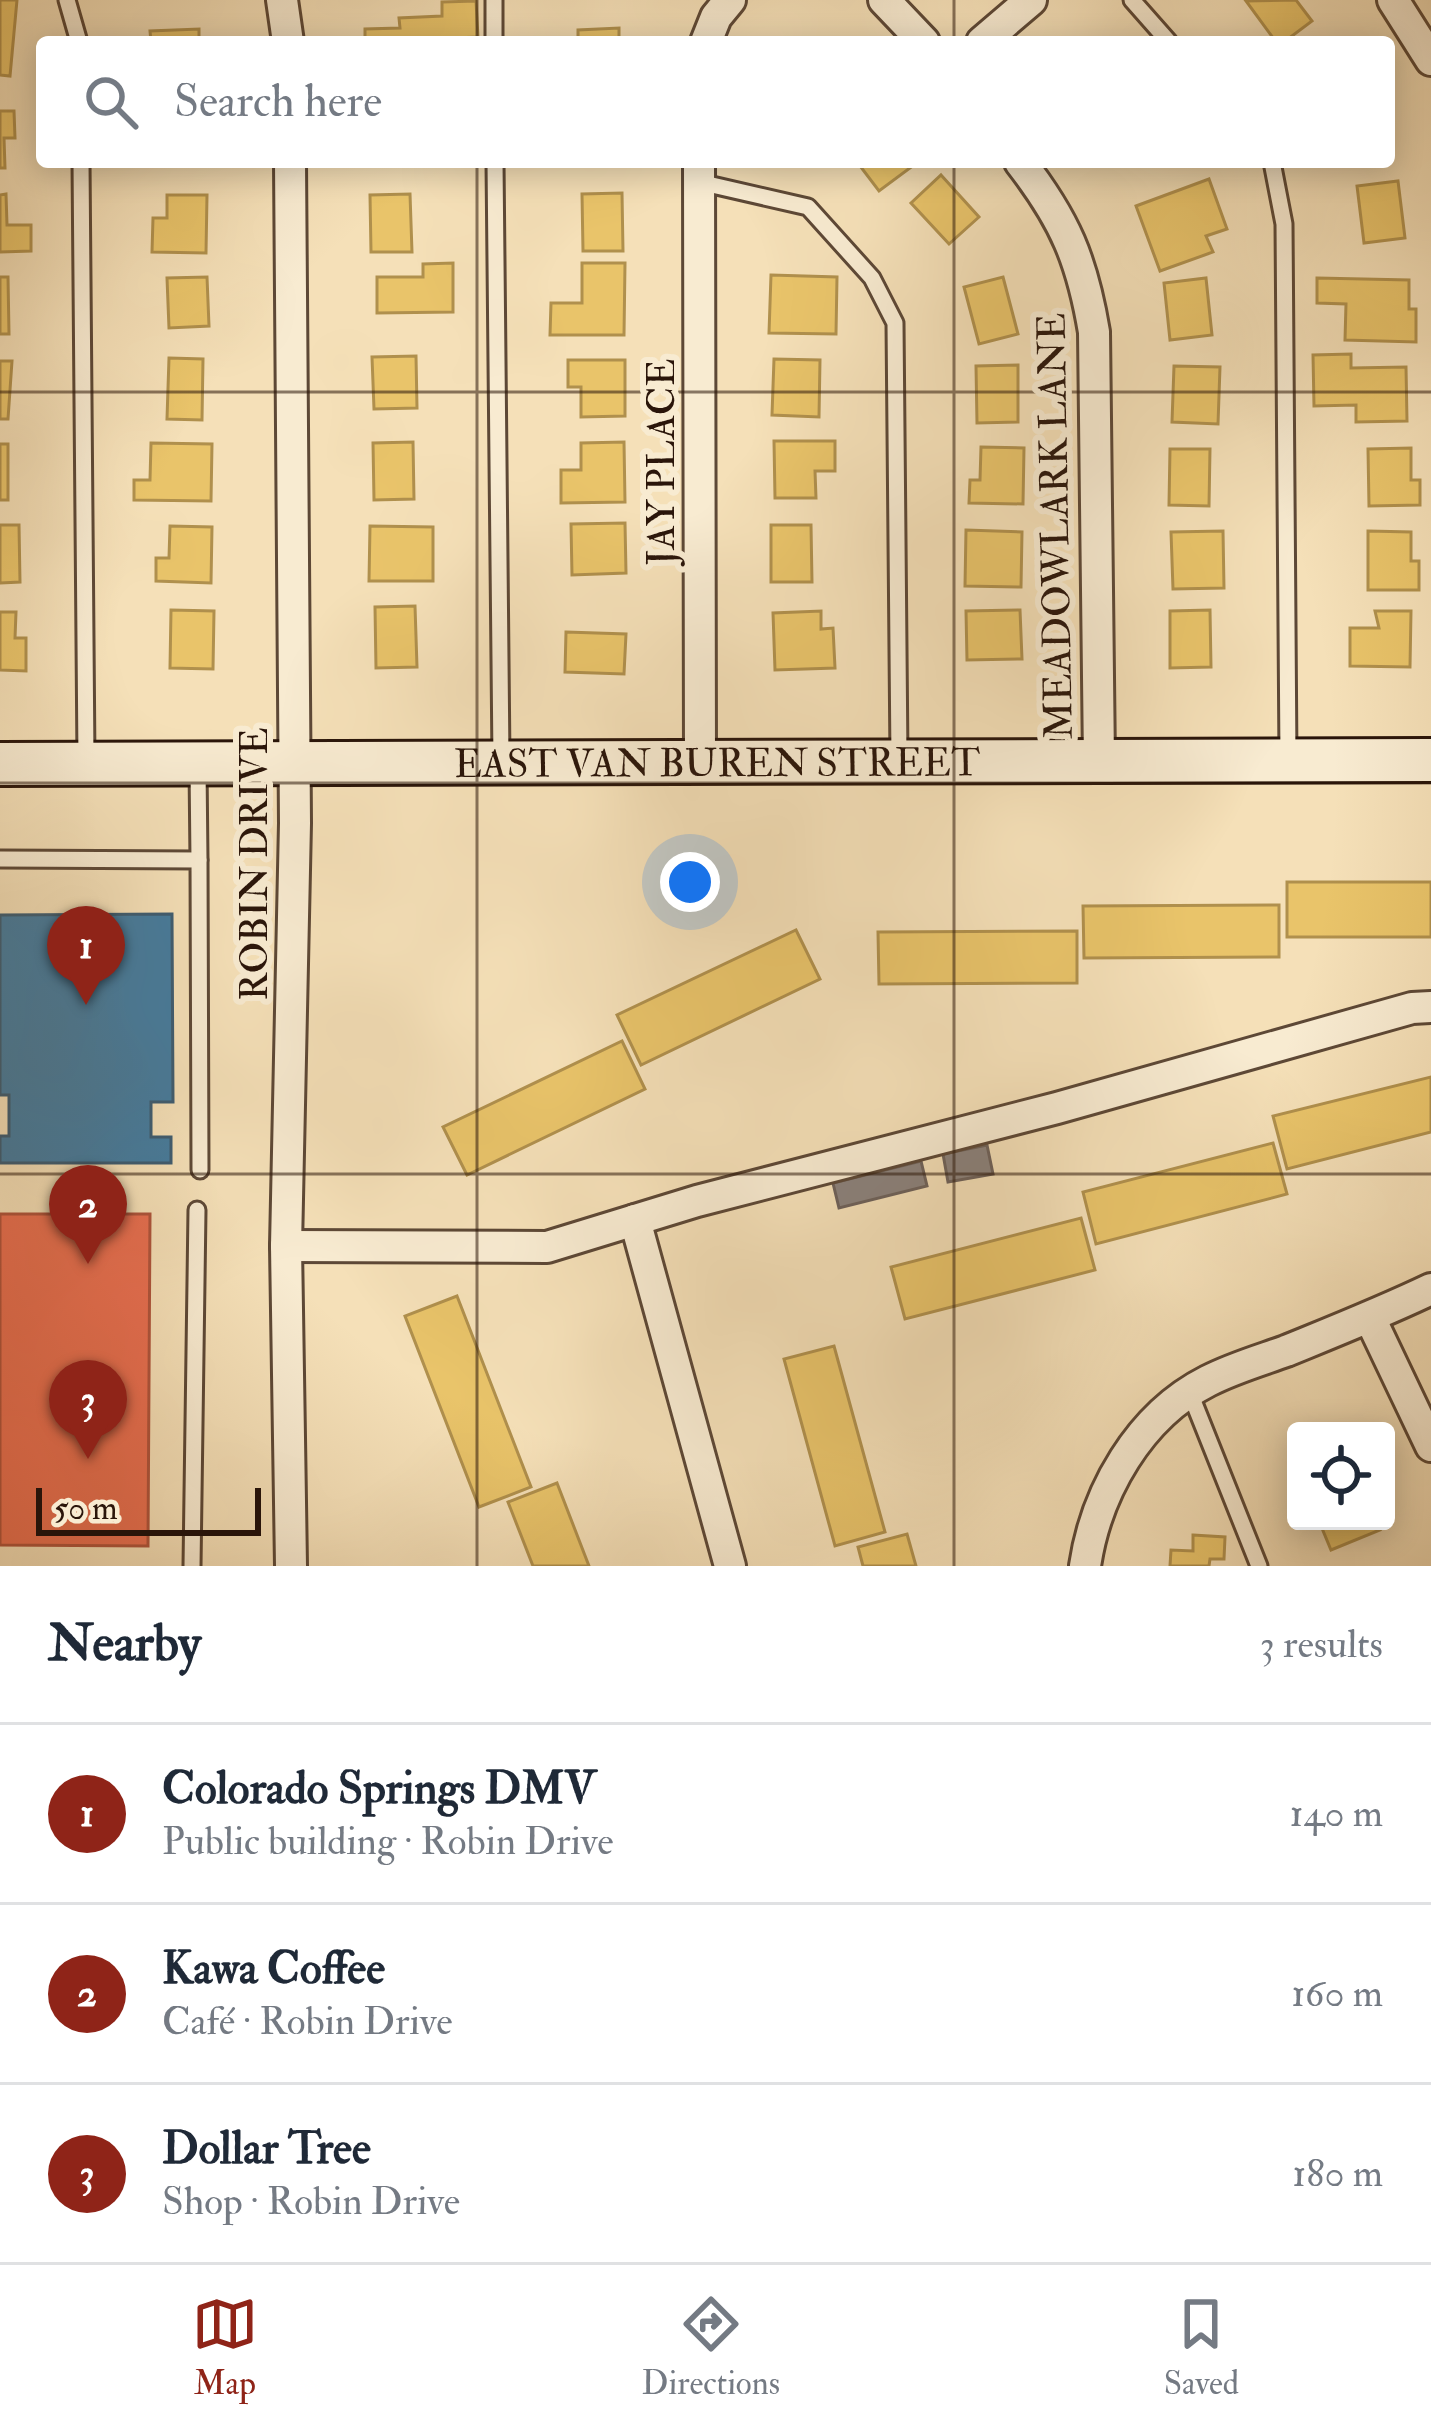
<!DOCTYPE html>
<meta charset="utf-8">
<style>
:root{--surface:#fff;--page:#f6f6f7;--text:#1f2937;--muted:#747a83;--line:#e0e1e3;--accent:#8f2418}
body{margin:0;font-family:"IM FELL Double Pica",serif;background:var(--page);color:var(--text)}
.controls{position:absolute;right:36px;bottom:36px;display:grid;overflow:hidden;border-radius:12px;box-shadow:0 6px 30px #0003}
.controls button{width:108px;height:108px;display:grid;place-items:center;padding:0;border:0;border-bottom:3px solid var(--line);background:var(--surface);color:var(--text);font:60px sans-serif}
.scale{position:absolute;left:36px;bottom:30px;width:225px;box-sizing:border-box;padding-left:12px;border:6px solid #2a150a;border-top:0;font-size:33px;line-height:42px;white-space:nowrap;color:#2a150a;-webkit-text-stroke:9px #f8ebd1;paint-order:stroke}
.you{position:absolute;left:690px;top:882px;width:42px;height:42px;margin:-30px;border:9px solid #fff;border-radius:50%;background:#1a73e8;box-shadow:0 0 0 18px #1a73e833}
.badge{display:grid;place-items:center;width:78px;height:78px;border-radius:50%;background:var(--accent);color:#fff;font-size:39px;font-weight:700}
.pin{position:absolute;translate:-50% -99px;filter:drop-shadow(0 3px 6px #0008)}
.pin::after{content:'';position:absolute;top:63px;width:42px;height:36px;background:inherit;clip-path:polygon(0 0,100% 0,50% 100%)}
.list{margin:0;padding:0;list-style:none}
h2{display:flex;justify-content:space-between;align-items:center;height:156px;margin:0;padding:0 48px;font-size:51px}
h2 small{font-size:39px;font-weight:400;color:var(--muted)}
.list li{display:grid;grid-template-columns:78px 1fr auto;gap:36px;align-items:center;box-sizing:border-box;height:180px;padding:0 48px;border-top:3px solid var(--line)}
.list b{display:block;font-size:45px;white-space:nowrap}
.list p{margin:0;font-size:39px;white-space:nowrap;color:var(--muted)}
.list em{font-size:39px;font-style:normal;color:var(--muted)}
.icon{flex:none;width:66px;height:66px;fill:none;stroke:currentColor;stroke-width:2;stroke-linecap:round;stroke-linejoin:round}
.map{position:relative;flex:none;width:1431px;height:1566px;overflow:hidden}
.search{position:absolute;background:var(--surface);box-shadow:0 6px 30px #0003;left:36px;right:36px;top:36px;height:132px;display:flex;align-items:center;gap:30px;box-sizing:border-box;padding:0 42px;border-radius:12px;color:var(--muted);font-size:45px}
.sheet{height:696px;background:var(--surface)}
nav{display:flex;justify-content:space-around;align-items:center;box-sizing:border-box;height:168px;border-top:3px solid var(--line);background:var(--surface);font-size:33px;color:var(--muted)}
nav a{display:grid;justify-items:center;gap:6px}
nav .on{color:var(--accent)}
.map>svg:first-child{display:block}
.homes{fill:#e9c46a;stroke:#b0904d;stroke-width:3}
.shops{fill:#e76f51;stroke:#ae543c;stroke-width:3}
.public{fill:#457b9d;stroke:#3d5c71;stroke-width:3}
.industry{fill:#8a817c;stroke:#6d615a;stroke-width:3}
.lines{fill:none;stroke-linecap:round;stroke-linejoin:round}
.lane-casing{stroke:#5d4836;stroke-width:21}
.street-casing{stroke:#5d4836;stroke-width:36}
.secondary-casing{stroke:#2a150a;stroke-width:48}
.lane{stroke:#f8ebd1;stroke-width:15}
.street{stroke:#f8ebd1;stroke-width:30}
.secondary{stroke:#f8ebd1;stroke-width:42}
.grid{fill:none;stroke:#2a150a;stroke-width:3;stroke-opacity:0.55}
.labels{text-anchor:middle;stroke-width:12;stroke-linejoin:round;paint-order:stroke}
.street-label{font-size:39px;fill:#2a150a;stroke:#f8ebd1}
</style>
<div class="map">
<svg width="1431" height="1566" viewBox="0 0 1431 1566">
<rect width="100%" height="100%" fill="#f5e0b8"/>
<filter id="stains"><feTurbulence type="fractalNoise" baseFrequency=".00167" numOctaves="4"/><feColorMatrix values="0 0 0 0 .2 0 0 0 0 .09 0 0 0 0 .02 0 0 0 .5 -.17"/></filter>
<radialGradient id="worn" r=".72"><stop offset=".6" stop-color="#630" stop-opacity="0"/><stop offset="1" stop-color="#630" stop-opacity=".3"/></radialGradient>
<g class="homes">
<path d="M0 0H17L10 76 0 75Z"/>
<path d="M1296 0 1312 21 1284 42H1276L1246 1Z"/>
<path d="M476 1 478 37 365 42V29L400 28 399 18 442 16V2Z"/>
<path d="M619 28V42H578V30Z"/>
<path d="M199 29V42H151L150 31Z"/>
<path d="M0 111H14L15 138H4L5 168H0Z"/>
<path d="M857 162H918L879 191Z"/>
<path d="M941 175 979 217 949 244 911 203Z"/>
<path d="M1209 179 1227 229 1206 236 1213 252 1160 271 1136 206Z"/>
<path d="M1398 181 1405 238 1364 243 1357 186Z"/>
<path d="M622 193 623 251H583L582 194Z"/>
<path d="M6 194 7 225H31V251L0 252V195Z"/>
<path d="M410 194 412 252H371L370 195Z"/>
<path d="M167 195H207L206 253 152 252 153 218H167Z"/>
<path d="M453 263V312L377 313V277H423V264Z"/>
<path d="M582 263H625L624 335H550L551 303H582Z"/>
<path d="M771 275 837 277 836 334 769 333Z"/>
<path d="M0 277H8L9 334H0Z"/>
<path d="M207 277 209 326 169 328 167 278Z"/>
<path d="M1003 277 1018 334 979 344 964 287Z"/>
<path d="M1206 278 1212 335 1170 340 1164 283Z"/>
<path d="M1317 278 1409 280V309H1416V342L1345 340 1346 304 1317 303Z"/>
<path d="M1351 354V368L1406 367 1407 421 1356 422V405L1314 406 1313 355Z"/>
<path d="M416 356 417 408 374 409 372 357Z"/>
<path d="M169 358 203 359 202 420 167 419Z"/>
<path d="M774 359 820 360 819 417 772 415Z"/>
<path d="M568 360H625V416L581 417V387H568Z"/>
<path d="M0 361H12L8 419H0Z"/>
<path d="M1018 365V422L977 423 976 366Z"/>
<path d="M1174 366 1220 367 1218 424 1172 422Z"/>
<path d="M774 441H835V471H815L816 498H775Z"/>
<path d="M413 442 414 499 374 500 373 443Z"/>
<path d="M624 442 625 502 561 503V470H581V443Z"/>
<path d="M151 443 212 444 211 501 134 500V480H150Z"/>
<rect x="0" y="444" width="8" height="56"/>
<path d="M981 447 1024 448 1023 504 969 503 970 480H980Z"/>
<path d="M1411 448V480H1420V505L1369 506 1368 449Z"/>
<path d="M1170 449H1210L1209 506 1169 505Z"/>
<path d="M625 523 626 573 572 575 571 524Z"/>
<path d="M0 525H19L20 582 0 583Z"/>
<path d="M771 525H811L812 582H771Z"/>
<path d="M170 526 212 527 211 583 156 581V558H169Z"/>
<path d="M370 526 433 527V581H369Z"/>
<path d="M966 530 1022 532 1021 587 965 586Z"/>
<path d="M1223 531 1224 588 1173 589 1171 532Z"/>
<path d="M1368 531 1411 532V561H1419V590H1368Z"/>
<path d="M415 606 417 667 376 668 375 607Z"/>
<path d="M171 610 214 611 213 669 170 668Z"/>
<path d="M1020 610 1022 659 967 660 966 611Z"/>
<path d="M1210 610 1211 667 1170 668V611Z"/>
<path d="M821 611V629L833 628 835 668 775 670 773 613Z"/>
<path d="M1375 611H1411L1410 667 1350 666V628H1379Z"/>
<path d="M0 612H16L15 638H26V671L0 670Z"/>
<path d="M566 632 626 634 624 674 565 672Z"/>
<rect x="1287" y="882" width="144" height="55"/>
<path d="M1279 905V957L1084 958 1083 906Z"/>
<path d="M796 930 820 979 641 1065 617 1015Z"/>
<path d="M1077 931V983L879 984 878 932Z"/>
<path d="M622 1041 645 1089 467 1175 443 1127Z"/>
<path d="M1431 1077V1132L1287 1169 1273 1116Z"/>
<path d="M1273 1143 1287 1194 1096 1244 1083 1192Z"/>
<path d="M1081 1218 1095 1270 905 1319 891 1267Z"/>
<path d="M457 1296 531 1487 479 1507 405 1316Z"/>
<path d="M834 1346 885 1532 835 1546 784 1359Z"/>
<path d="M557 1483 589 1566H533L508 1502Z"/>
<path d="M1319 1521H1376L1380 1530 1331 1550Z"/>
<path d="M907 1534 916 1566H863L858 1547Z"/>
<path d="M1193 1535 1225 1537 1224 1559H1210L1209 1566H1170L1171 1550 1193 1551Z"/>
</g>
<path class="shops" d="M0 1214H150L148 1546 0 1545Z"/>
<path class="public" d="M172 914 173 1102H151V1137H171V1163H0V1136H9V1095H0V915Z"/>
<g class="industry">
<path d="M987 1145 993 1174 948 1182 943 1154Z"/>
<path d="M921 1161 927 1186 839 1208 833 1183Z"/>
</g>
<g class="lines">
<defs>
<g id="lane">
<path d="M67 0 79 42"/>
<path d="M494 0V42"/>
<path d="M1132 0 1169 42"/>
<path d="M81 162 86 759"/>
<path d="M495 162 501 759"/>
<path d="M1272 162 1284 224 1288 758"/>
<path d="M699 182 808 207 872 278 895 323 899 758"/>
<path d="M198 767 199 860"/>
<path d="M0 859 199 860 200 1170"/>
<path d="M1190 1393 1259 1566"/>
<path d="M192 1566 197 1210"/>
</g>
<g id="street">
<path d="M282 0 288 42"/>
<path d="M884 0 924 42"/>
<path d="M1393 0 1431 60"/>
<path d="M706 42 716 17 730 0"/>
<path d="M982 42 1031 0"/>
<path d="M290 162 295 823 286 1246 291 1566"/>
<path d="M699 162 700 762"/>
<path d="M1020 162C1065 220 1082 260 1094 332L1099 762"/>
<path d="M635 1220 730 1566"/>
<path d="M286 1246 547 1247 697 1201 1057 1108 1412 1008 1431 1007"/>
<path d="M1370 1318 1431 1446"/>
<path d="M1085 1566C1096 1492 1139 1416 1208 1381 1233 1368 1261 1360 1286 1351 1335 1331 1383 1312 1431 1289"/>
</g>
<g id="secondary">
<path id="s1" d="M0 764 1431 760"/>
</g>
</defs>
<use href="#lane" class="lane-casing"/>
<use href="#street" class="street-casing"/>
<use href="#secondary" class="secondary-casing"/>
<use href="#lane" class="lane"/>
<use href="#street" class="street"/>
<use href="#secondary" class="secondary"/>
</g>
<path class="grid" d="M477 0V42M954 0V42M477 162V1566M954 162V1566M0 392H1431M0 783H1431M0 1174H1431"/>
<g class="labels">
<g class="street-label">
<text transform="translate(660 462) rotate(-90)" y="14">JAY PLACE</text>
<text transform="translate(1054 526) rotate(-91)" y="14">MEADOWLARK LANE</text>
<text dy="14" stroke="none"><textPath href="#s1" startOffset="717">EAST VAN BUREN STREET</textPath></text>
<text transform="translate(253 864) rotate(-90)" y="14">ROBIN DRIVE</text>
</g>
</g>
<rect width="100%" height="100%" filter="url(#stains)"/>
<rect width="100%" height="100%" fill="url(#worn)"/>
</svg>
<div class="controls">
<button><svg class="icon" aria-label="locate" viewBox="0 0 24 24"><circle cx="12" cy="12" r="6"/><path d="M12 2v4M12 18v4M2 12h4M18 12h4"/></svg></button>
</div>
<div class="scale">50 m</div>
<div class="you"></div>
<div class="pin badge" style="left:86px;top:1005px">1</div>
<div class="pin badge" style="left:88px;top:1264px">2</div>
<div class="pin badge" style="left:88px;top:1459px">3</div>
<div class="search"><svg class="icon" aria-label="search" viewBox="0 0 24 24"><circle cx="10" cy="10" r="6"/><path d="M15 15l6 6"/></svg>Search here</div>
</div>
<section class="sheet">
<h2>Nearby<small>3 results</small></h2>
<ul class="list">
<li><span class="badge">1</span><div><b>Colorado Springs DMV</b><p>Public building · Robin Drive</p></div><em>140 m</em></li>
<li><span class="badge">2</span><div><b>Kawa Coffee</b><p>Café · Robin Drive</p></div><em>160 m</em></li>
<li><span class="badge">3</span><div><b>Dollar Tree</b><p>Shop · Robin Drive</p></div><em>180 m</em></li>
</ul>
</section>
<nav>
<a class="on"><svg class="icon" aria-label="map" viewBox="0 0 24 24"><path d="M3 6l6-2 6 2 6-2v14l-6 2-6-2-6 2zM9 4v14M15 6v14"/></svg>Map</a>
<a><svg class="icon" aria-label="directions" viewBox="0 0 24 24"><path d="M12 3l9 9-9 9-9-9zM9 14v-3h6M13 9l2 2-2 2"/></svg>Directions</a>
<a><svg class="icon" aria-label="saved" viewBox="0 0 24 24"><path d="M7 4h10v16l-5-4-5 4z"/></svg>Saved</a>
</nav>
